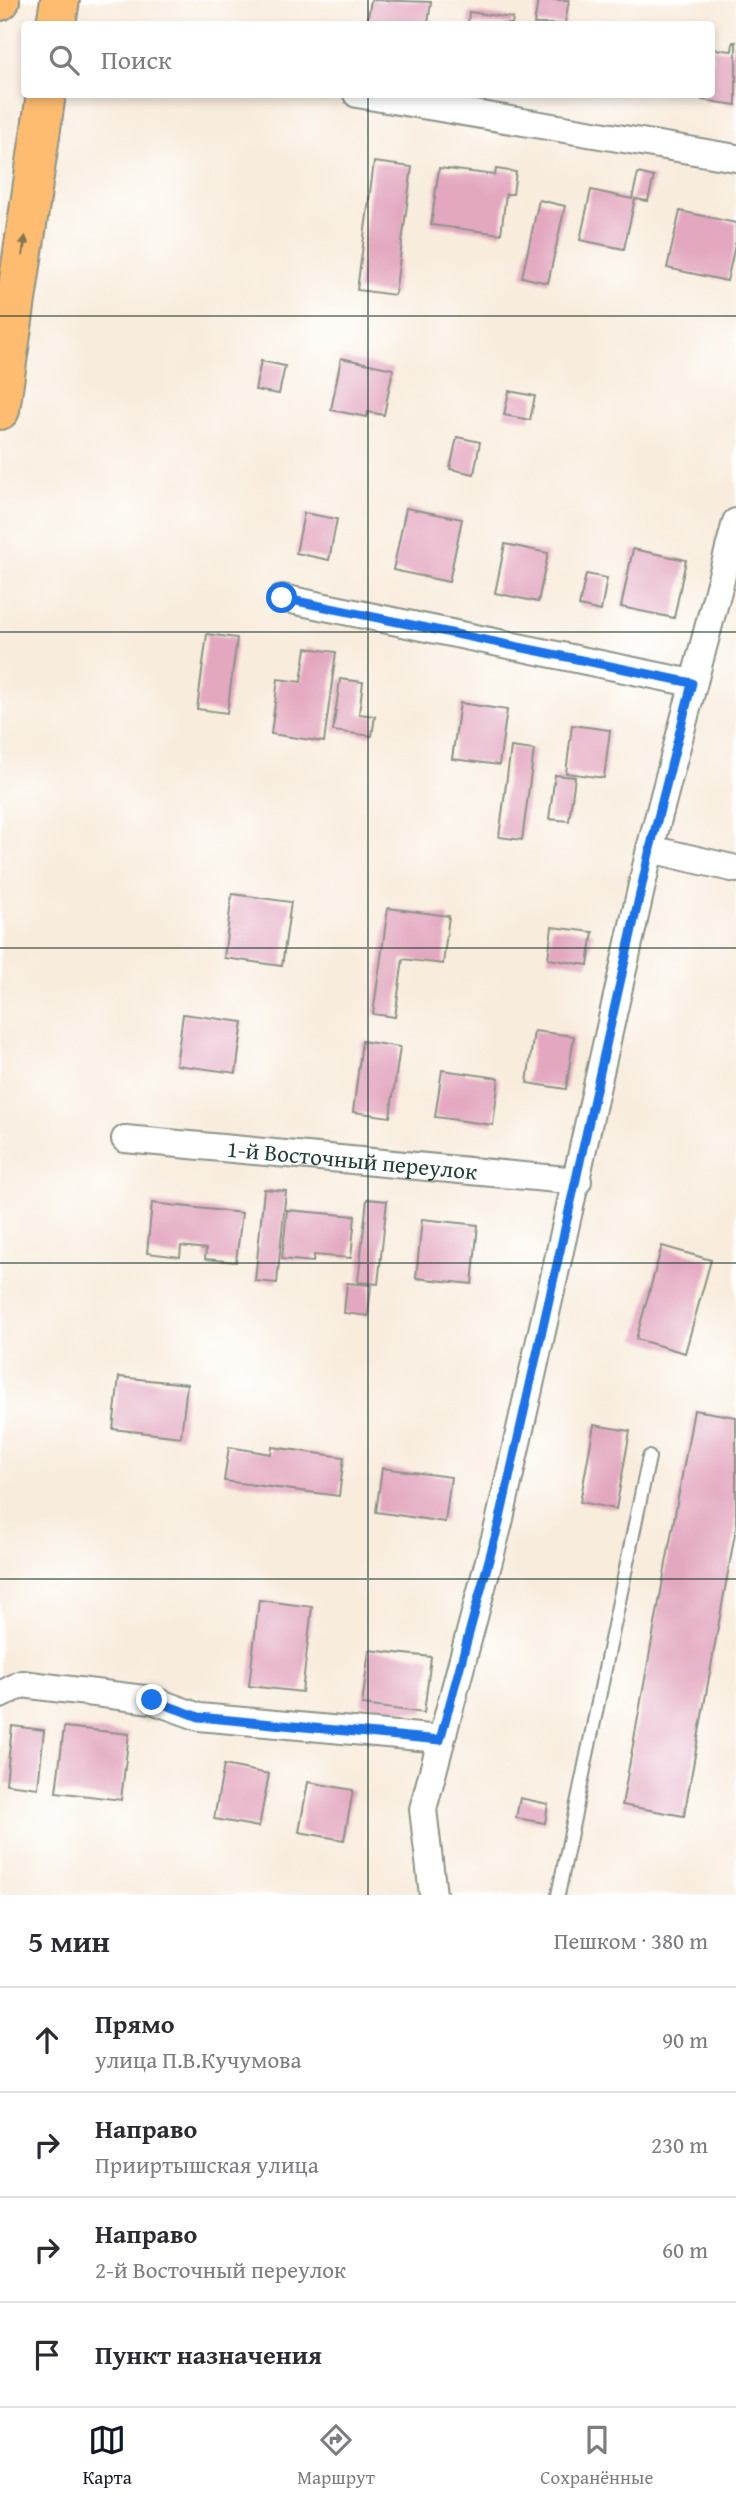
<!DOCTYPE html>
<html lang="ru">
<meta charset="utf-8">
<style>
:root{--surface:#fff;--page:#f2f2f3;--text:#2b2b33;--muted:#7c7c81;--line:#e1e1e2;--accent:#111827}
body{margin:0;font-family:"Gentium Book Plus",serif;background:var(--page);color:var(--text)}
.stop{position:absolute;width:21px;height:21px;margin:-16px;border:5px solid #1a73e8;border-radius:50%;background:#fff}
.stop.end{background:#1a73e8;border-color:#fff;box-shadow:0 2px 7px #0008}
.list{margin:0;padding:0;list-style:none}
h2{display:flex;justify-content:space-between;align-items:center;height:91px;margin:0;padding:0 28px;font-size:30px}
h2 small{font-size:23px;font-weight:400;color:var(--muted)}
.list li{display:grid;grid-template-columns:46px 1fr auto;gap:21px;align-items:center;box-sizing:border-box;height:105px;padding:0 28px;border-top:2px solid var(--line)}
.list b{display:block;font-size:26px;white-space:nowrap}
.list p{margin:0;font-size:23px;white-space:nowrap;color:var(--muted)}
.list em{font-size:23px;font-style:normal;color:var(--muted)}
.icon{flex:none;width:38px;height:38px;fill:none;stroke:currentColor;stroke-width:2;stroke-linecap:round;stroke-linejoin:round}
.map{position:relative;flex:none;width:736px;height:1895px;overflow:hidden}
.search{position:absolute;background:var(--surface);box-shadow:0 4px 10px #0003;left:21px;right:21px;top:21px;height:77px;display:flex;align-items:center;gap:18px;box-sizing:border-box;padding:0 24px;border-radius:7px;color:var(--muted);font-size:26px}
.sheet{height:511px;background:var(--surface)}
nav{display:flex;justify-content:space-around;align-items:center;box-sizing:border-box;height:98px;border-top:2px solid var(--line);background:var(--surface);font-size:19px;color:var(--muted)}
nav a{display:grid;justify-items:center;gap:4px}
nav .on{color:var(--accent)}
.map>svg:first-child{display:block}
.building{fill:#e3a7bf}
.lines{fill:none;stroke-linecap:round;stroke-linejoin:round}
.service-casing{stroke:#8c9488;stroke-width:16}
.minor-casing{stroke:#8c9488;stroke-width:30}
.primary-casing{stroke:#8c9488;stroke-width:42}
.service{stroke:#fff;stroke-width:12}
.minor{stroke:#fff;stroke-width:26}
.primary{stroke:#fdbc70;stroke-width:38}
.oneway{fill:#83764f}
.route{stroke:#1a73e8;stroke-width:9}
.grid{fill:none;stroke:#1f3d34;stroke-width:2;stroke-opacity:0.55}
.labels{text-anchor:middle;stroke-width:6;stroke-linejoin:round;paint-order:stroke}
.street-label{font-size:23px;fill:#1f3d34;stroke:#fff}
</style>
<div class="map">
<svg width="736" height="1895" viewBox="0 0 736 1895">
<rect width="100%" height="100%" fill="#fff"/>
<filter id="ink" filterUnits="userSpaceOnUse"><feTurbulence type="fractalNoise" baseFrequency=".0143" numOctaves="2"/><feDisplacementMap in="SourceGraphic" scale="14" xChannelSelector="R" yChannelSelector="G"/><feConvolveMatrix kernelMatrix="1 2 1 2 8 2 1 2 1" color-interpolation-filters="sRGB"/></filter>
<filter id="wash" filterUnits="userSpaceOnUse"><feTurbulence type="fractalNoise" baseFrequency=".00686" numOctaves="4" result="noise"/><feDisplacementMap in="SourceGraphic" scale="28" xChannelSelector="R" yChannelSelector="G"/><feGaussianBlur stdDeviation="1.57" result="paint"/><feColorMatrix in="noise" values="0 0 0 0 0 0 0 0 0 0 0 0 0 0 0 0 0 1.4 0 .05"/><feComposite in="paint" operator="in"/></filter>
<g filter="url(#wash)">
<rect width="100%" height="100%" fill="#f8ecdc"/>
<g id="blocks">
<g class="building">
<path d="M371 0 431 2 428 24H367Z"/>
<path d="M538 0H569L565 24H534Z"/>
<path d="M469 12 513 18 512 24H468Z"/>
<path d="M733 42H736V105L702 100 703 94H712V49L732 51Z"/>
<path d="M374 162 412 167 395 295 357 290Z"/>
<path d="M439 168 495 175 496 169 516 172 513 194H506L501 234 431 225Z"/>
<path d="M638 173 654 177 648 201 635 199 624 249 580 240 591 190 632 199Z"/>
<path d="M539 200 565 206 548 283 522 277Z"/>
<path d="M680 211 736 223V241L727 281 667 268Z"/>
<path d="M341 358 393 369 384 415 368 412 367 417 331 410Z"/>
<path d="M261 361 285 366 279 394 255 390Z"/>
<path d="M509 391 535 396 530 420 504 415Z"/>
<path d="M457 437 480 442 474 474 450 469Z"/>
<path d="M406 508 462 519 449 582 393 570Z"/>
<path d="M304 513 337 519 329 560 296 553Z"/>
<path d="M505 544 548 553 538 602 495 593Z"/>
<path d="M633 549 686 560 674 618 621 607Z"/>
<path d="M586 574 607 578 601 611 579 606Z"/>
<path d="M207 634 237 638 227 713 197 709Z"/>
<path d="M306 648 336 652 324 742 271 734 278 679 301 682Z"/>
<path d="M340 679 363 682 359 714 375 716 372 736 333 731Z"/>
<path d="M460 703 507 710 499 765 452 759Z"/>
<path d="M572 725 610 730 604 778 566 773Z"/>
<path d="M511 747 534 750 522 840 499 837Z"/>
<path d="M555 775 575 777 569 821 549 819Z"/>
<path d="M232 894 291 902 282 966 224 958Z"/>
<path d="M388 908 449 916 443 964 403 959 395 1017 373 1014Z"/>
<path d="M552 927 593 932 588 965 548 959Z"/>
<path d="M183 1014 243 1022 236 1073 176 1065Z"/>
<path d="M534 1031 574 1036 566 1089 527 1083Z"/>
<path d="M362 1041 400 1047 390 1117 353 1112Z"/>
<path d="M442 1070 499 1078 493 1125 435 1117Z"/>
<path d="M264 1189 286 1191 277 1283 255 1281Z"/>
<path d="M367 1199 387 1201 378 1284 358 1282Z"/>
<path d="M152 1203 242 1213 236 1262 205 1259 206 1249 181 1246 180 1257 147 1253Z"/>
<path d="M287 1210 355 1216 351 1258 314 1255 313 1262 282 1259Z"/>
<path d="M422 1219 478 1225 472 1284 416 1278Z"/>
<path d="M662 1246 711 1260 685 1353 636 1339Z"/>
<path d="M347 1283 371 1285 368 1316 344 1313Z"/>
<path d="M119 1377 187 1384 181 1437 113 1429Z"/>
<path d="M694 1410 736 1417V1528L684 1816 622 1805Z"/>
<path d="M594 1425 630 1431 616 1509 580 1502Z"/>
<path d="M229 1447 271 1454 272 1447 344 1457 339 1496 224 1481Z"/>
<path d="M382 1468 451 1477 445 1522 376 1512Z"/>
<path d="M259 1600 312 1607 302 1692 249 1686Z"/>
<path d="M369 1650 431 1657 424 1713 362 1705Z"/>
<path d="M12 1726 44 1730 38 1788 6 1784Z"/>
<path d="M64 1727 129 1734 121 1800 56 1792Z"/>
<path d="M224 1765 269 1774 259 1827 214 1819Z"/>
<path d="M308 1782 353 1790 344 1840 299 1832Z"/>
<path d="M520 1798 548 1804 545 1823 516 1818Z"/>
</g>
</g>
</g>
<g filter="url(#ink)">
<use href="#blocks" fill-opacity="0" stroke="#8c9488" stroke-width="2"/>
<g class="lines">
<defs>
<path id="service" d="M558 1895 649 1457"/>
<g id="minor">
<path d="M357 94 736 158"/>
<path d="M282 598 692 683"/>
<path d="M650 849 736 869"/>
<path id="s1" d="M125 1139 578 1181"/>
<path d="M0 1695 22 1684 152 1700 199 1717 441 1739"/>
<path d="M433 1895 423 1809 499 1523 650 849 736 522"/>
</g>
<g id="primary">
<path d="M0 1V0"/>
<path d="M56 24 60 0"/>
<path d="M0 410 46 94"/>
</g>
</defs>
<use href="#service" class="service-casing"/>
<use href="#minor" class="minor-casing"/>
<use href="#primary" class="primary-casing"/>
<use href="#service" class="service"/>
<use href="#minor" class="minor"/>
<use href="#primary" class="primary"/>
</g>
<defs><path id="oneway-solid" d="M-6-.8H1V-3.2L6.5 0L1 3.2V.8H-6Z" transform="scale(1.75)"/></defs>
<use class="oneway" href="#oneway-solid" transform="translate(24 246) rotate(-82)"/>
</g>
<g class="lines" filter="url(#ink)">
<path class="route" d="M152 1700 199 1717 440 1740 499 1523 650 849 692 683 282 598"/>
</g>
<path class="grid" d="M368 0V24M368 94V1895M0 316H736M0 632H736M0 948H736M0 1263H736M0 1579H736"/>
<g class="labels">
<g class="street-label">
<text dy="8" stroke="none"><textPath href="#s1" startOffset="228">1-й Восточный переулок</textPath></text>
</g>
</g>
</svg>
<div class="stop" style="left:282px;top:598px"></div>
<div class="stop end" style="left:152px;top:1700px"></div>
<div class="search"><svg class="icon" aria-label="search" viewBox="0 0 24 24"><circle cx="10" cy="10" r="6"/><path d="M15 15l6 6"/></svg>Поиск</div>
</div>
<section class="sheet">
<h2>5 мин<small>Пешком · 380 m</small></h2>
<ul class="list">
<li><svg class="icon" aria-label="ahead" viewBox="0 0 24 24"><path d="M12 20V5M6 11l6-6 6 6"/></svg><div><b>Прямо</b><p>улица П.В.Кучумова</p></div><em>90 m</em></li>
<li><svg class="icon" aria-label="right" viewBox="0 0 24 24"><path d="M7 20v-9h11M14 6l5 5-5 5"/></svg><div><b>Направо</b><p>Прииртышская улица</p></div><em>230 m</em></li>
<li><svg class="icon" aria-label="right" viewBox="0 0 24 24"><path d="M7 20v-9h11M14 6l5 5-5 5"/></svg><div><b>Направо</b><p>2-й Восточный переулок</p></div><em>60 m</em></li>
<li><svg class="icon" aria-label="arrive" viewBox="0 0 24 24"><path d="M6 21V4h12l-3 4 3 4H6"/></svg><div><b>Пункт назначения</b></div></li>
</ul>
</section>
<nav>
<a class="on"><svg class="icon" aria-label="map" viewBox="0 0 24 24"><path d="M3 6l6-2 6 2 6-2v14l-6 2-6-2-6 2zM9 4v14M15 6v14"/></svg>Карта</a>
<a><svg class="icon" aria-label="directions" viewBox="0 0 24 24"><path d="M12 3l9 9-9 9-9-9zM9 14v-3h6M13 9l2 2-2 2"/></svg>Маршрут</a>
<a><svg class="icon" aria-label="saved" viewBox="0 0 24 24"><path d="M7 4h10v16l-5-4-5 4z"/></svg>Сохранённые</a>
</nav>
